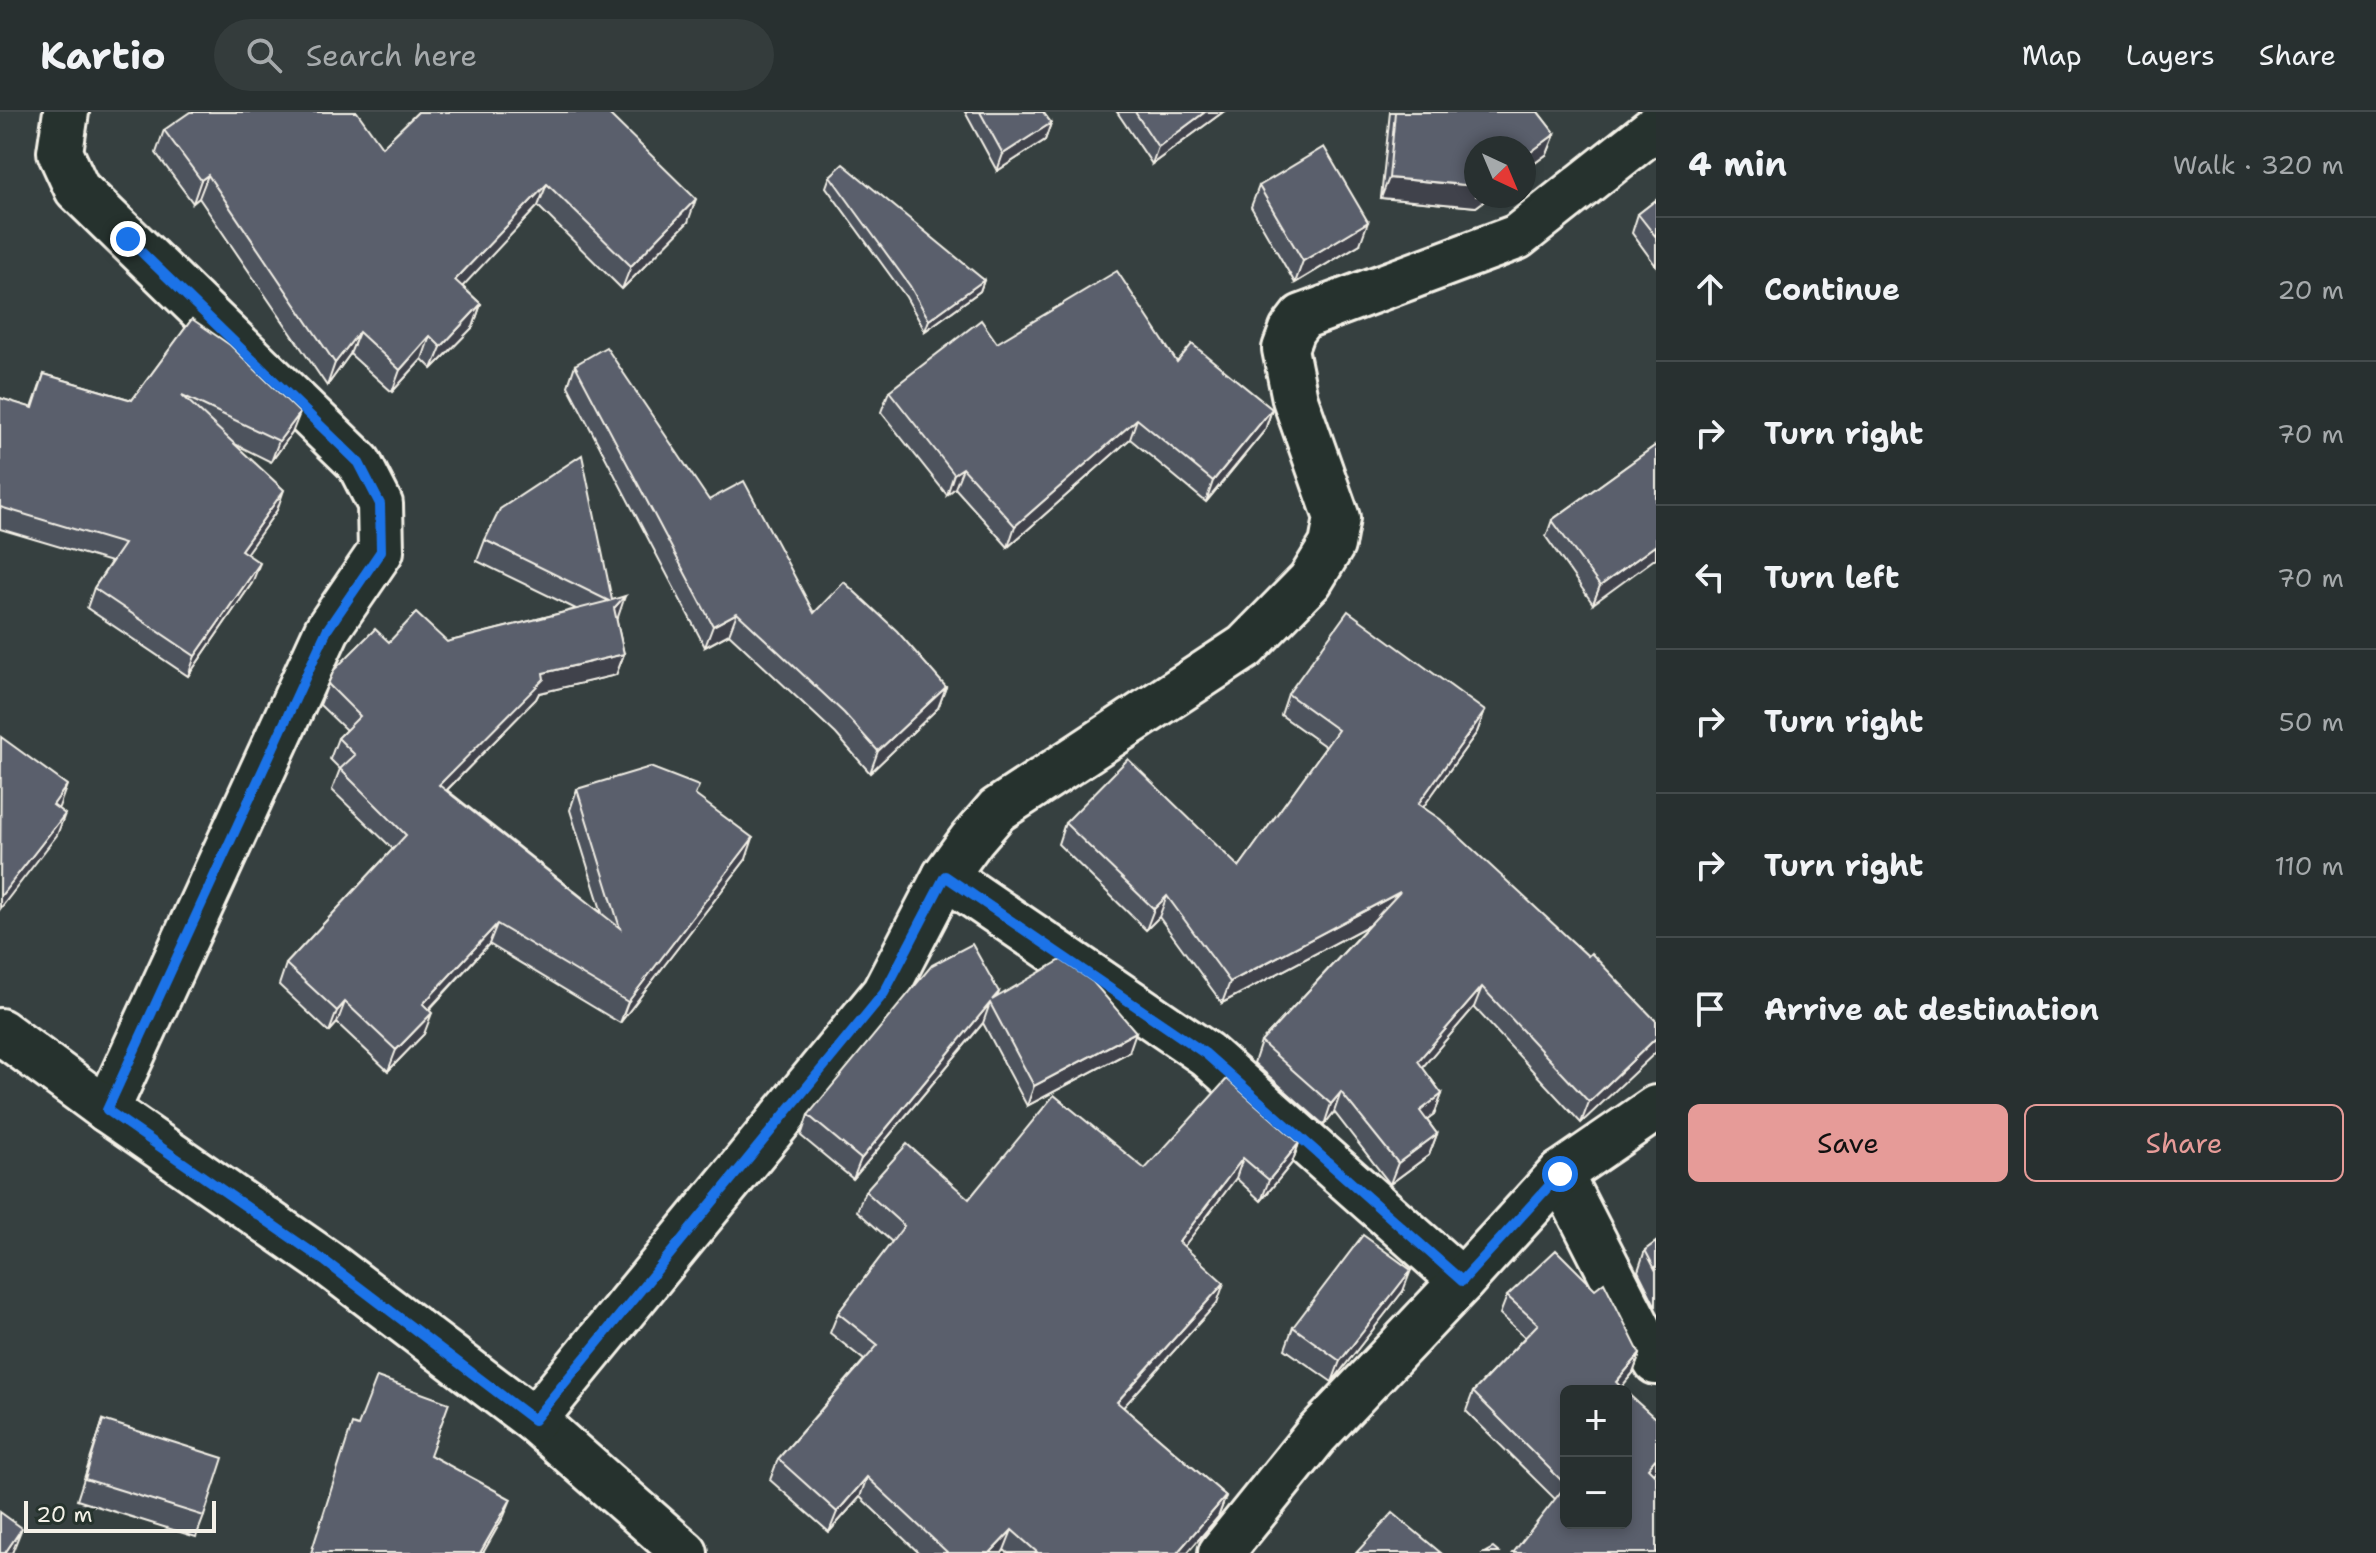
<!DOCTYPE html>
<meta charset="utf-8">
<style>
:root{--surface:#283030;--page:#343c3c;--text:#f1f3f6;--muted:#a5a9ab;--line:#444b4c;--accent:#e69b98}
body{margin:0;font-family:"Shantell Sans",sans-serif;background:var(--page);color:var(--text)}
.controls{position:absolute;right:24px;bottom:24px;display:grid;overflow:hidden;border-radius:12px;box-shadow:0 4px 12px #0003}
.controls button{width:72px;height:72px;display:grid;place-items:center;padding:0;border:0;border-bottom:2px solid var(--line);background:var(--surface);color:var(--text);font:40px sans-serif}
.compass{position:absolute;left:1464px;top:24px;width:72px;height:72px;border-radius:50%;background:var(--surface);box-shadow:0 4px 12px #0003;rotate:136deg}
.scale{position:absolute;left:24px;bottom:20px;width:192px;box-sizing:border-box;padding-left:8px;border:4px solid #f4f1e8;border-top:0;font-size:22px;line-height:28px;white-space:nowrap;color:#f4f1e8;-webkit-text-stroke:6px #26332d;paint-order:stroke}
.stop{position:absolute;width:24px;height:24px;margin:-18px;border:6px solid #1a73e8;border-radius:50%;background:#fff}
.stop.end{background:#1a73e8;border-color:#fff;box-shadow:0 2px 8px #0008}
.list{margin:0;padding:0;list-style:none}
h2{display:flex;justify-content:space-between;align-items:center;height:104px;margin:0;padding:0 32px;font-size:34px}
h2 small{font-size:26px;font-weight:400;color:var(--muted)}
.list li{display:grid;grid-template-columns:52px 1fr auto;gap:24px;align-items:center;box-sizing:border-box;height:144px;padding:0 32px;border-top:2px solid var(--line)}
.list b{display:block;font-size:30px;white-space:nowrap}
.list em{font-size:26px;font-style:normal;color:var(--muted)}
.actions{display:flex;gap:16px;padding:24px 32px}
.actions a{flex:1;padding:18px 0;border:2px solid var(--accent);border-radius:12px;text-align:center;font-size:28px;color:var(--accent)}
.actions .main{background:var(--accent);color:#111}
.icon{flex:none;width:44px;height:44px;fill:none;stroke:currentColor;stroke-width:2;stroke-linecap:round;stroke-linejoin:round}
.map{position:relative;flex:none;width:1656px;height:1441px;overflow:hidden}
header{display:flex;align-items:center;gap:48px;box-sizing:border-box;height:112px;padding:0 40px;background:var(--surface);border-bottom:2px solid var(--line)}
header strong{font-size:38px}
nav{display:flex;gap:44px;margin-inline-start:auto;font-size:28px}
.search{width:560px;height:72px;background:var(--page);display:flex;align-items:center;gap:20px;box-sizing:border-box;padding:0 28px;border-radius:44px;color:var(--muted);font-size:30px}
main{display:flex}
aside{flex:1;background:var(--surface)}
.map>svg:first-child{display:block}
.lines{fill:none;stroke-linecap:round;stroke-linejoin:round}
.street-casing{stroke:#f4f1e8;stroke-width:50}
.street{stroke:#26332d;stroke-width:44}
.wall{fill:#4d525d;stroke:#f4f1e8;stroke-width:2}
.shaded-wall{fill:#3f424c;stroke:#f4f1e8;stroke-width:2}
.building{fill:#5a5f6c;stroke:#f4f1e8;stroke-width:2}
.route{stroke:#1a73e8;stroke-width:10}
</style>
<header>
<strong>Kartio</strong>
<div class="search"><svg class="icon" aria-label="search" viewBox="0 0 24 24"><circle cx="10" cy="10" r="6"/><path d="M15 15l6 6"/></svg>Search here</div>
<nav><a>Map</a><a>Layers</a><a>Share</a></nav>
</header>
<main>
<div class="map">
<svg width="1656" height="1441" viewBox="0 0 1656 1441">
<rect width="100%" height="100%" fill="#364040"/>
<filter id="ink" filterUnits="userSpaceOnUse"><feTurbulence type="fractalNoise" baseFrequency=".0125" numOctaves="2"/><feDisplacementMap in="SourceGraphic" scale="16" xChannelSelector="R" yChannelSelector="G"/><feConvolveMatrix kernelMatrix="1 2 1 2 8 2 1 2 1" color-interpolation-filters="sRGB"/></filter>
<g filter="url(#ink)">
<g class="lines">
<defs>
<g id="street">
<path d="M66 0 60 40 77 77 359 351 380 392 381 439 327 518 107 998"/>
<path d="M945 764 1206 942 1462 1169"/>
<path d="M0 919 107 998 326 1150 534 1308 685 1441"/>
<path d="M1560 1062 1656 1250"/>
<path d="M534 1308 884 881 945 764 972 727 997 698 1245 535 1310 469 1332 433 1337 406 1295 287 1285 237 1292 218 1302 205 1517 125 1656 15"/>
<path d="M1221 1441 1317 1322 1462 1169 1560 1062 1656 996"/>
</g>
</defs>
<use href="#street" class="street-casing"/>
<use href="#street" class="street"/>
</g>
<g class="wall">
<path d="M418 0 688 110 622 177 538 94 462 174 481 192 473 215 432 257 422 247 392 280 350 242 327 274 199 86 193 91 156 41 164 18 382 35Z"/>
<path d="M965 0H1043L1051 11 1045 28 997 59Z"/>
<path d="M1117 0H1223L1152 52Z"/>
<path d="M1390 0H1538L1555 22 1547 42 1476 95 1381 86Z"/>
<path d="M830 64 984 168 980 179 925 219 906 185 826 75Z"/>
<path d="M1259 74 1360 132 1295 171 1251 95Z"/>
<path d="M1656 88V154L1632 121 1638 102Z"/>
<path d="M192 207 292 321 271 350 235 332 277 398 246 441 252 471 188 564 87 496 94 476 111 450 0 417V286L32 296 44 262 132 288Z"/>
<path d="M997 231 1177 250 1272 297 1265 318 1206 390 1130 327 1008 435 955 376 947 383 881 300 889 279Z"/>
<path d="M575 253 709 388 814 501 946 575 938 596 870 661 836 622 729 522 705 535 568 274Z"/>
<path d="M1656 333 1593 492 1546 425 1552 408Z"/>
<path d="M485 428 612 488 618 505 616 506 624 542 616 563 539 581 536 587 447 678 602 801 570 698 577 677 695 683 746 747 620 911 489 832 429 898 424 922 388 959 337 911 329 920 279 873 286 852 393 737 332 678 340 657 330 647 338 626 346 618 320 593 328 572 389 530H447L576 497 477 449Z"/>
<path d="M1288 582 1485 599 1477 620 1423 695 1656 909 1581 1011 1474 895 1422 955 1442 982 1434 1003 1427 1008 1437 1022 1429 1043 1390 1072 1334 1000 1324 1013 1254 951 1261 930 1369 813 1222 891 1159 805 1146 818 1058 732 1065 711 1239 755 1326 635 1281 603Z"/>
<path d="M999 880 997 885 1129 940 1027 994 983 911 853 1067 801 1024 808 1003Z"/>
<path d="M1299 1031 1292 1051 1261 1089 1236 1066 1184 1134 1217 1191 1123 1295 1226 1384 1218 1405 1187 1441H1008L1004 1438 1002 1441H919L860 1385 829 1420 770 1368 778 1347 864 1248 830 1221 838 1201 892 1130 857 1099 865 1079 969 1087Z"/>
<path d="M1656 1130V1195L1638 1159 1645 1138Z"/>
<path d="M1403 1179 1332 1270 1285 1237 1293 1215Z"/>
<path d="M1507 1184 1640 1242 1633 1261 1621 1275 1626 1280 1656 1358 1653 1361 1555 1387 1466 1299 1473 1280 1525 1225 1500 1202Z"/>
<path d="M103 1308 204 1404 196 1425 77 1388Z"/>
</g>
<g class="shaded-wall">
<path d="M1205 0H1223L1152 52 1158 35Z"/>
<path d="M1051 11 1045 28 997 59 1003 42Z"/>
<path d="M1555 22 1547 42 1524 59V45Z"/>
<path d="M208 63 199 86 193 91 201 68Z"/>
<path d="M1389 66 1476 74V84H1491L1476 95 1381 86Z"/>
<path d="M547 72 538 94 447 191 455 168Z"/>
<path d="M696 87 688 110 622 177 631 154Z"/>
<path d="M1368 110 1360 132 1295 171 1303 149Z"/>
<path d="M984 168 980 179 925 219 929 208Z"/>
<path d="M481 192 473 215 432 257 441 235Z"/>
<path d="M359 220 350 242 327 274 335 251Z"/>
<path d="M430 224 422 247 392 280 400 258Z"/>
<path d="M1272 297 1265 318 1206 390 1213 369Z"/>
<path d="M300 301 292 321 271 350 279 329Z"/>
<path d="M1137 307 1130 327 1008 435 1015 414Z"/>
<path d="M963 356 955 376 947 383 954 362Z"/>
<path d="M284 378 277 398 234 459 241 438Z"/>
<path d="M1656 433V446L1593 492 1600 474Z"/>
<path d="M260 451 252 471 188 564 195 544Z"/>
<path d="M625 484 618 505 607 516 614 496Z"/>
<path d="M737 501 729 522 705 535 713 514Z"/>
<path d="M624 542 616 563 539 581 536 587 432 693 439 673 543 561Z"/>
<path d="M946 575 938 596 870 661 878 639Z"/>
<path d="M1485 599 1477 620 1411 712 1418 692Z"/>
<path d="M67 673 59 695 45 714 53 693Z"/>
<path d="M65 702 57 723 0 797V785Z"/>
<path d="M753 726 746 747 620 911 628 890Z"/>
<path d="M1400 780 1392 801 1222 891 1230 870Z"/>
<path d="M1167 784 1159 805 1146 818 1154 797Z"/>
<path d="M497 812 489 832 415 912 423 892Z"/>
<path d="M1482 875 1474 895 1410 970 1418 949Z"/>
<path d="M345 890 337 911 329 920 337 899Z"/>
<path d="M990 891 983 911 853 1067 861 1047Z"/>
<path d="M432 901 424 922 388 959 396 938Z"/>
<path d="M1136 920 1129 940 1027 994 1034 974Z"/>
<path d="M1656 926V940L1581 1011 1589 990Z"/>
<path d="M1341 980 1334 1000 1324 1013 1331 992Z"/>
<path d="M1442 982 1434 1003 1413 1019 1420 999Z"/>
<path d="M1437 1022 1429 1043 1390 1072 1398 1051Z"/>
<path d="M1299 1031 1292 1051 1261 1089 1269 1068Z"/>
<path d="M1243 1046 1236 1066 1172 1150 1179 1130Z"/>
<path d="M1411 1158 1403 1179 1332 1270 1340 1249Z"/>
<path d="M1224 1171 1217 1191 1110 1310 1117 1290Z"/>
<path d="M1640 1242 1633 1261 1618 1279 1616 1270Z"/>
<path d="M1656 1346V1358L1641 1374 1648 1356Z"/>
<path d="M867 1365 860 1385 829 1420 837 1400Z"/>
<path d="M1226 1384 1218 1405 1187 1441H1177Z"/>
<path d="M511 1387 504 1404 483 1441H480Z"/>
<path d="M22 1416 12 1441H5Z"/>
<path d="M1012 1418 1004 1438 1002 1441H990Z"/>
</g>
<g class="building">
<path d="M190 0H357L382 35 418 0H607L696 87 631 154 547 72 455 168 481 192 441 235 430 224 400 258 359 220 335 251 208 63 201 68 164 18Z"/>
<path d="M980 0H1043L1051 11 1003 42Z"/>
<path d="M1135 0H1205L1158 35Z"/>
<path d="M1395 0H1538L1555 22 1524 45V36H1476V74L1389 66Z"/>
<path d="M1324 35 1368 110 1303 149 1259 74Z"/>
<path d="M843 52 984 168 929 208 910 174 830 64Z"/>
<path d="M1656 88V125L1638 102Z"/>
<path d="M1117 159 1177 250 1192 232 1272 297 1213 369 1137 307 1015 414 963 356 954 362 889 279 981 208 997 231Z"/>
<path d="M192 207 230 233 300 301 279 329 182 283 284 378 241 438 260 451 195 544 94 476 124 432 0 395V286L33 296 44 262 132 288Z"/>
<path d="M606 235 709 388 744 369 814 501 844 470 897 519 946 575 878 639 844 601 737 501 713 514 575 253Z"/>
<path d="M1656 333V433L1600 474 1552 408Z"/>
<path d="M582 343 612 488 625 484 614 496 624 542 543 561 544 567 439 673 620 816 577 677 650 655 699 674 695 683 753 726 628 890 497 812 423 892 432 901 396 938 345 890 337 899 286 852 406 723 340 657 355 643 338 626 360 604 328 572 334 558 375 517 389 530 416 501 447 530 609 489 485 428 500 397Z"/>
<path d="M1348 499 1485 599 1418 692 1440 707 1588 844 1591 841 1656 909V926L1589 990 1482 875 1418 949 1442 982 1420 999 1437 1022 1398 1051 1341 980 1331 992 1261 930 1400 780 1230 870 1167 784 1154 797 1065 711 1128 647 1239 755 1338 618 1288 582Z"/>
<path d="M1 625 67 673 53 693 65 702 0 785Z"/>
<path d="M972 832 999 880 992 888 1061 848 1093 870 1136 920 1034 974 990 891 861 1047 808 1003 932 853Z"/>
<path d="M1227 967 1299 1031 1269 1068 1243 1046 1179 1130 1224 1171 1117 1290 1226 1384 1177 1441H1038L1012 1418 990 1441H948L867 1365 837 1400 778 1347 878 1233 838 1201 904 1114 865 1079 907 1032 969 1087 1054 983 1145 1057Z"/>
<path d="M1363 1123 1411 1158 1340 1249 1293 1215Z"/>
<path d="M1656 1130V1159L1645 1138Z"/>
<path d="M1556 1138 1595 1177 1604 1170 1640 1242 1616 1270 1625 1279H1566V1411H1626V1280L1656 1307V1346L1648 1356 1656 1364V1441H1513L1566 1373 1473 1280 1538 1212 1507 1184Z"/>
<path d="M377 1265 449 1291 430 1343 511 1387 480 1441H311L352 1312 358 1314Z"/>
<path d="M103 1308 223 1346 204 1404 85 1367Z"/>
<path d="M0 1400 22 1416 5 1441H0Z"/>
<path d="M1393 1401 1441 1441H1356Z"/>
<path d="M1493 1436 1499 1441H1484Z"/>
</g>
</g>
<g class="lines" filter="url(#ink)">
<path class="route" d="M128 127 359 351 380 392 381 439 327 518 107 998 326 1150 534 1308 884 881 945 764 1206 942 1462 1169 1560 1062"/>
</g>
</svg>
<div class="controls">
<button>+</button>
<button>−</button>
</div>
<svg class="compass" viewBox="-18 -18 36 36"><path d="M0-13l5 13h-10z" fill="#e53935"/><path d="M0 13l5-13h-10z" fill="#a5a9ab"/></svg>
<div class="scale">20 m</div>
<div class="stop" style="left:1560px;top:1062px"></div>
<div class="stop end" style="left:128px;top:127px"></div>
</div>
<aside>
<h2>4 min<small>Walk · 320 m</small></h2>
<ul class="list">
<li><svg class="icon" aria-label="ahead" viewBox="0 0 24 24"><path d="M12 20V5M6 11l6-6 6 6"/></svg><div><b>Continue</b></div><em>20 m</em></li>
<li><svg class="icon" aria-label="right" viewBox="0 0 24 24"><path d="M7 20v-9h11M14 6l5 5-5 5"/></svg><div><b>Turn right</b></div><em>70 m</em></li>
<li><svg class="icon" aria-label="left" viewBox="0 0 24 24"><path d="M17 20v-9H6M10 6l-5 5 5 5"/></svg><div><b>Turn left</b></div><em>70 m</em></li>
<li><svg class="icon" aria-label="right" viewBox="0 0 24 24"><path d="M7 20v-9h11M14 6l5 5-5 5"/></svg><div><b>Turn right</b></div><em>50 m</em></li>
<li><svg class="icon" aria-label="right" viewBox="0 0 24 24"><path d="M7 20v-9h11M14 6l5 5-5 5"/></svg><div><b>Turn right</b></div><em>110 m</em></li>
<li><svg class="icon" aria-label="arrive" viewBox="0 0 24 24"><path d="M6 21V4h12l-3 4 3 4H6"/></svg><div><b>Arrive at destination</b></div></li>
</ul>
<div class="actions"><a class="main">Save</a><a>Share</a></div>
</aside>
</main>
